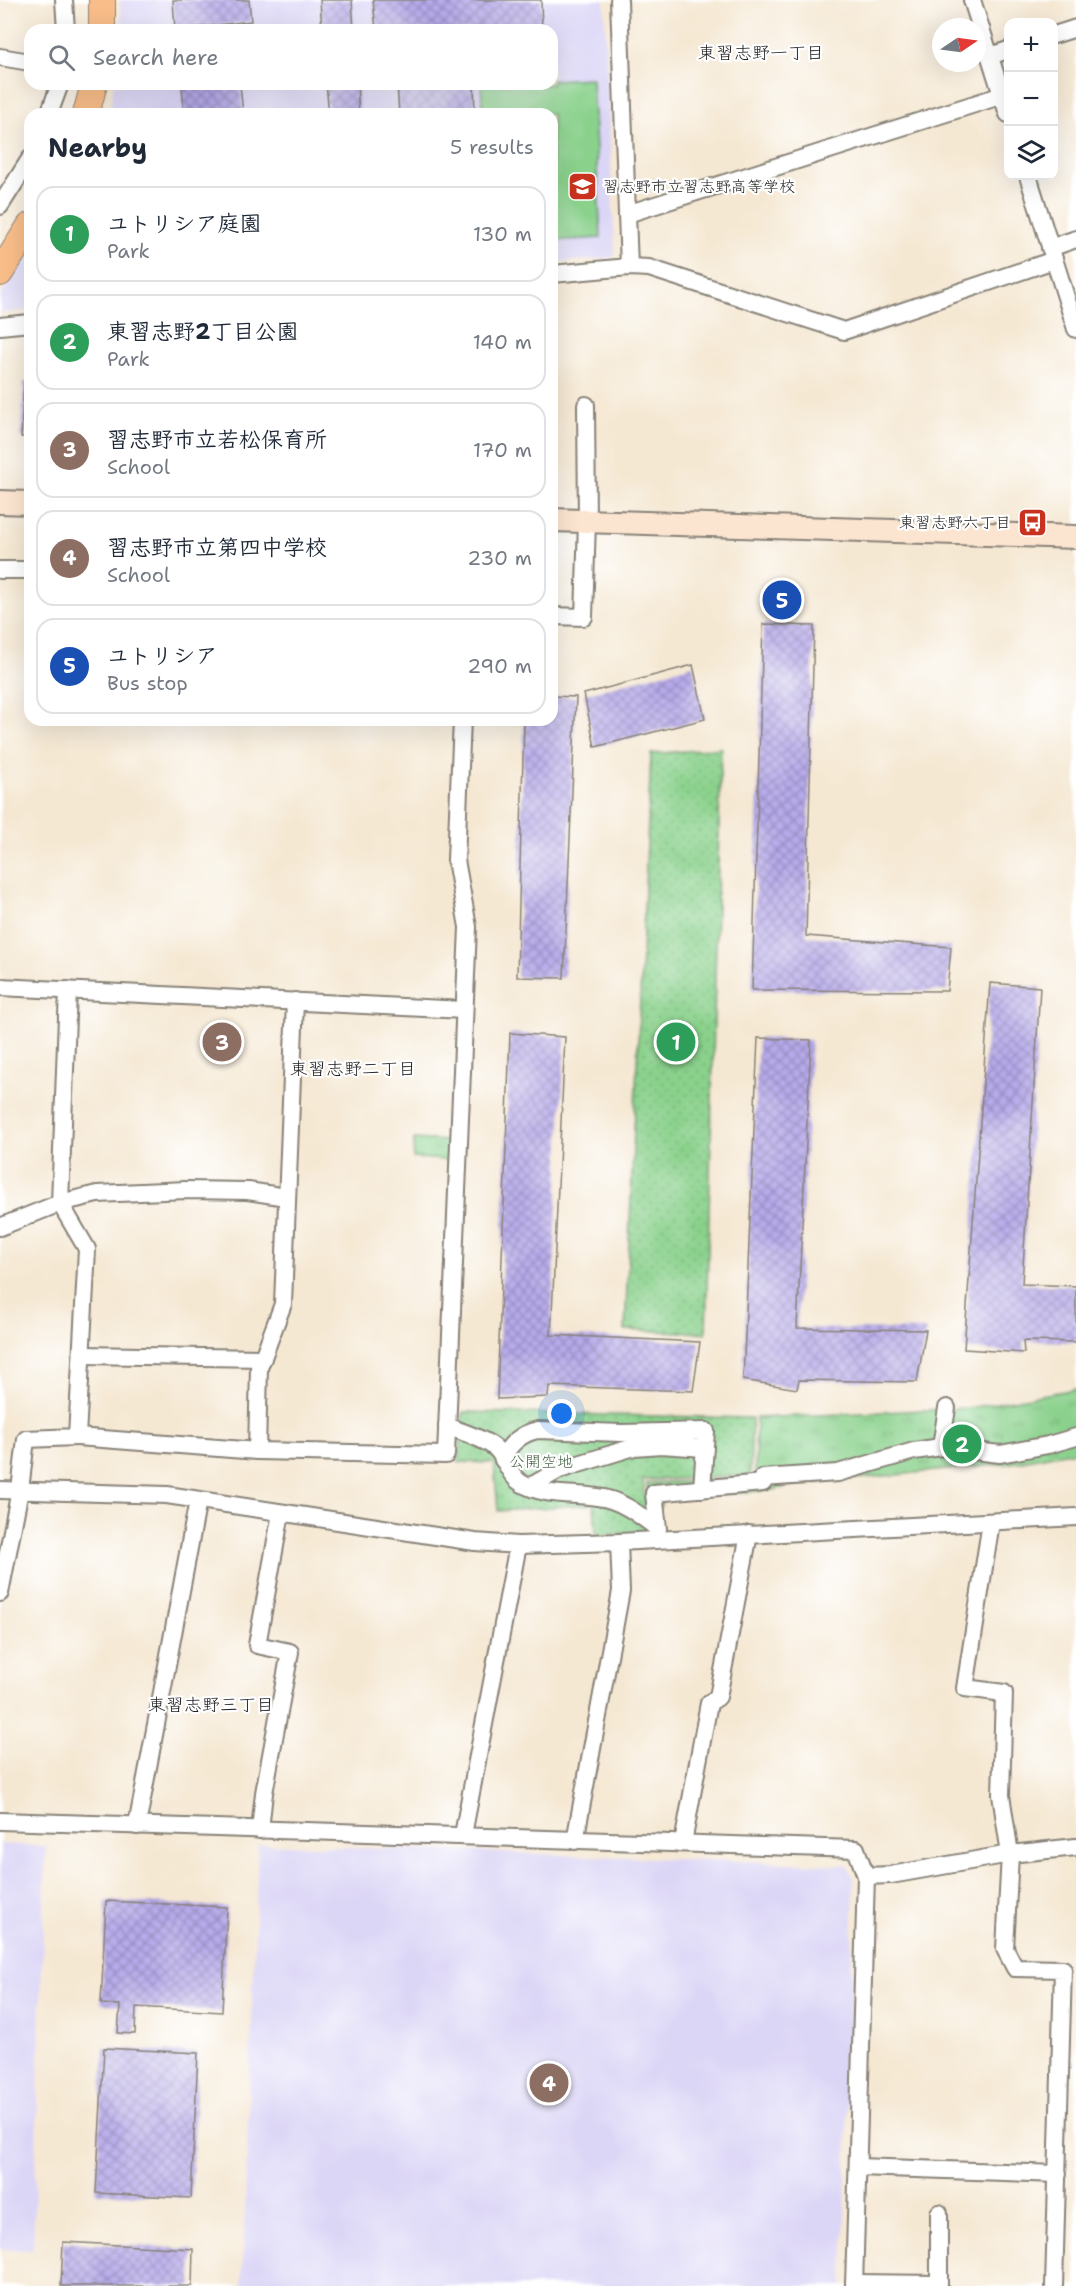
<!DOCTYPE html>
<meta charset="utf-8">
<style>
:root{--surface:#fff;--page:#f2f2f3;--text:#1f2937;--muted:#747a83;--line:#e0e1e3;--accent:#0b8043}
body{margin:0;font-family:"Shantell Sans","Klee One",sans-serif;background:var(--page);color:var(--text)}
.controls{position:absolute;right:18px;top:18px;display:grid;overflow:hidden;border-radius:12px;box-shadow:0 6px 24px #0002}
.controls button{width:54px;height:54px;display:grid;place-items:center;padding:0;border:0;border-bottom:2px solid var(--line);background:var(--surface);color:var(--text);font:30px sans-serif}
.compass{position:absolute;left:932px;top:18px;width:54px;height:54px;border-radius:50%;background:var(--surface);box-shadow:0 6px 24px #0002;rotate:77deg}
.you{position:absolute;left:562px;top:1414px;width:21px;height:21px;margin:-15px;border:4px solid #fff;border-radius:50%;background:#1a73e8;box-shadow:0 0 0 9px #1a73e833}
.badge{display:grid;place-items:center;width:39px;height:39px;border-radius:50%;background:var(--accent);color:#fff;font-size:20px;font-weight:700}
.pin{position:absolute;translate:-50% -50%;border:3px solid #fff;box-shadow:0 2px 6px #0006}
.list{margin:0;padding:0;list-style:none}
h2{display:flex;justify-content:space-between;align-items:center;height:78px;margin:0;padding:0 24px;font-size:26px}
h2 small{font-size:20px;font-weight:400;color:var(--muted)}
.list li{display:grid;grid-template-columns:39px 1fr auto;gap:18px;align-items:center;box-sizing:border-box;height:96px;margin:0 12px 12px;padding:0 12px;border:2px solid var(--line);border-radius:18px}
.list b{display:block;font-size:22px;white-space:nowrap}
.list p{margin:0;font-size:20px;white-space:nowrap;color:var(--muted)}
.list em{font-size:20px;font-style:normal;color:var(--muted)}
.icon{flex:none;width:33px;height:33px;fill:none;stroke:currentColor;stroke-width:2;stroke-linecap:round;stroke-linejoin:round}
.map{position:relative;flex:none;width:1076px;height:2286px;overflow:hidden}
.search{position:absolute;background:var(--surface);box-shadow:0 6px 24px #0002;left:24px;top:24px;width:534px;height:66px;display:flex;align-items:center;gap:15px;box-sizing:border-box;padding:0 21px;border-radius:18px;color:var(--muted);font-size:22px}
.panel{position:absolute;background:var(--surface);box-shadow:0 6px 24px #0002;left:24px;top:108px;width:534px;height:618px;border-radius:18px}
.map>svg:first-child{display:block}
.built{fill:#dcd6f6}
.grass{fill:#8ad18c;stroke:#537654;stroke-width:1.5}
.park{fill:url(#park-tufts);stroke:#537654;stroke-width:1.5}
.garden{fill:url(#garden-dots);stroke:#537654;stroke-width:1.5}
.building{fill:url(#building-cross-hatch)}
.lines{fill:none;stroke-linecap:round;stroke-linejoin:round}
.street-casing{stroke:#888278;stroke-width:20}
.secondary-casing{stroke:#888278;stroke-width:26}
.primary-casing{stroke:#888278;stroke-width:28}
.street{stroke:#fff;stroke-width:16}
.secondary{stroke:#fce5d0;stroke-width:22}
.primary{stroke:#f8bd89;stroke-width:26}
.labels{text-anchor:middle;stroke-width:4.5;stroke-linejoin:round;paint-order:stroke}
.poi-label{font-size:16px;fill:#1c1c1c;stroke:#fff;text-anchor:start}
.park-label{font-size:16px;fill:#486449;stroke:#fff}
.neighbourhood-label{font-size:18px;fill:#1c1c1c;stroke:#fff}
</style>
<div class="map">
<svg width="1076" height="2286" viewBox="0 0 1076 2286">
<defs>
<pattern id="park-tufts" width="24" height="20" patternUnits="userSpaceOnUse" patternTransform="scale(1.5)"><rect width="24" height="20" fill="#8ad18c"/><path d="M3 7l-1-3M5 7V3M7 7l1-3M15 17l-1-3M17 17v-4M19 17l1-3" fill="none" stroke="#76b378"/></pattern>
<pattern id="garden-dots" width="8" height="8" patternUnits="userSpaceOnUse" patternTransform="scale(1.5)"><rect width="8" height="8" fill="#8ad18c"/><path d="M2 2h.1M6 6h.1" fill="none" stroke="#76b378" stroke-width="1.8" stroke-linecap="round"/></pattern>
<pattern id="building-cross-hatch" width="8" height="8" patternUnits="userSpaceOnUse" patternTransform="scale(1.5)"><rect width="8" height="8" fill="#b7aaea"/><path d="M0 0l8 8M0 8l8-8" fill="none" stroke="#948abd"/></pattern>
</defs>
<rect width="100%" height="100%" fill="#fff"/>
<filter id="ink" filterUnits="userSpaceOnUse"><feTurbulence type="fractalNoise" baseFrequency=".0167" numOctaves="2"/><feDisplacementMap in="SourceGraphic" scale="12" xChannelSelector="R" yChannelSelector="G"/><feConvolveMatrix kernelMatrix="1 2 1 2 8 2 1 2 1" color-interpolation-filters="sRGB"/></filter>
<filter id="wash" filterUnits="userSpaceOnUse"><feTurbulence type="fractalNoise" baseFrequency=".008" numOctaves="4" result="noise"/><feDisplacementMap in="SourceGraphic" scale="24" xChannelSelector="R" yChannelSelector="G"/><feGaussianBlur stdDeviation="1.35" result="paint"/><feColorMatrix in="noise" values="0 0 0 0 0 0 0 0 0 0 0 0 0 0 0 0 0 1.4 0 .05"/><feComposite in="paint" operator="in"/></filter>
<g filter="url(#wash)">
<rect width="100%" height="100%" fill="#f5e8d3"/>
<g class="built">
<path d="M120 0H604L615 257 552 263V114H109L114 84H552V30H122Z"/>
<path d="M30 249V310L0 313V297Z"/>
<path d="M0 1844 46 1846 33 2250 0 2249Z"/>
<path d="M258 1844 847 1865 854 1881 843 2286H242Z"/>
</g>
<path class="grass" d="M592 78 601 238 552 241V114H483L481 84H552V80Z"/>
<g class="park">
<path d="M414 1139 448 1141 447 1160 413 1158Z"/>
<path d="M1076 1389V1451L1006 1464 794 1485 773 1490 663 1498 651 1533 647 1483 755 1479 756 1418 968 1408Z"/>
</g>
<g class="garden">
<path d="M721 748 706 1333 625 1330 651 754Z"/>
<path d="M463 1412 752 1418 750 1476 643 1480 648 1532 596 1535 594 1504 498 1511 494 1463 459 1462Z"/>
</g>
<g id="blocks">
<g class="building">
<path d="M173 0H249L251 21 175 30Z"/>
<path d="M320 0H352L354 30H322Z"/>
<path d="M373 0H541L542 30H376Z"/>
<path d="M182 84H240L243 114H184Z"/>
<path d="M326 84H357L359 114H329Z"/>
<path d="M397 84H474L475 114H399Z"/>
<path d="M24 382H30V437H21Z"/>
<path d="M763 624 814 626 806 936 951 947 947 991 752 990Z"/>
<path d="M693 665 705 719 595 747 584 694Z"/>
<path d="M552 696 576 697 564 978 517 977 524 720H552Z"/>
<path d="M990 983 1040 987 1022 1284 1076 1286V1342L1023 1341 1024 1353 964 1349Z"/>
<path d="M510 1033 565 1037 551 1335 700 1342 693 1391 549 1386 548 1397 497 1399Z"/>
<path d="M758 1038 811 1040 797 1328 926 1330 917 1382 799 1380 797 1389 743 1380Z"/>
<path d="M106 1901 227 1907 222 2012 136 2007 135 2034 118 2033 120 2005 101 2004Z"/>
<path d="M104 2048 198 2053 191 2198 96 2193Z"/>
<path d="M63 2242 193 2249 192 2286H61Z"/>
</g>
</g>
</g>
<g filter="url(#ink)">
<use href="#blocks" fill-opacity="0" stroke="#888278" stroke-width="1.5"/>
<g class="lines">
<defs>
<g id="street">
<path d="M64 0 66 30"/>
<path d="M619 0 629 267"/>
<path d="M972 0 1008 114"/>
<path d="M1054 35 1076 28"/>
<path d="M990 56 1008 50"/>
<path d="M0 57 30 62"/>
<path d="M49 114 60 84"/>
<path d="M1028 176 1076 329"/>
<path d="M0 206 30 159"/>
<path d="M627 214 1003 95"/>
<path d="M1050 248 1076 239"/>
<path d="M552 274 629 267 649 268 844 331 1054 260"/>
<path d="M0 326 30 323"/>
<path d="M0 570H30"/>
<path d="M552 616 584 617 587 521 586 405"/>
<path d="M0 987 464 1010"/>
<path d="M295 1001 283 1304 259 1368 257 1451 446 1455 468 927 456 860 462 720"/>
<path d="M0 1227 60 1203 97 1194 186 1190 248 1191 286 1197"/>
<path d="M82 1355 263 1358"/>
<path d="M447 1426C461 1432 481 1437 494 1447 506 1456 507 1474 521 1483 545 1497 571 1493 597 1497 620 1499 640 1515 658 1529L654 1493 763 1483 762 1478 838 1473 914 1451 941 1447 1000 1454 1048 1445 1076 1437"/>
<path d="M77 1437 257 1451"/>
<path d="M941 1447 947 1408"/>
<path d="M503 1460C508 1444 522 1433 538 1430L622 1433 706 1431 702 1489"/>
<path d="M531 1486 559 1470 634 1447 661 1445 705 1448"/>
<path d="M0 1490 167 1495 475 1542 518 1545 619 1542 1076 1517"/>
<path d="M991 1522 965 1688 1004 1693 1001 1795 1010 1854 1005 1949 1015 1968 1063 1969 1054 2286"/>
<path d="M0 1593 20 1490 26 1439 77 1437 87 1249 60 1203 68 990"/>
<path d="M0 1821 856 1849 866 1876 854 2286"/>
<path d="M137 1826 198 1500"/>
<path d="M260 1830 264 1793 290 1652 257 1645 281 1513"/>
<path d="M463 1835 518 1545"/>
<path d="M575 1841 621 1591 619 1542"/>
<path d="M683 1843 709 1703 718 1697 749 1534"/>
<path d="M866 1876 891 1875 1010 1854 1076 1847"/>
<path d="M858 2167 1058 2174"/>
<path d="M854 2283 939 2284V2213"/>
</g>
<g id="secondary">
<path d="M0 502 30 503"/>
<path d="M552 520 1076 537"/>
</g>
<g id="primary">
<path d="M102 0V30"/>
<path d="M86 114 94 84"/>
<path d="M0 273 30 226"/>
</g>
</defs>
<use href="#street" class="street-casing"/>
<use href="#secondary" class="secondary-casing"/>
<use href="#primary" class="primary-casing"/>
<use href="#street" class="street"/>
<use href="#secondary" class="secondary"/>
<use href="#primary" class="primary"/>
</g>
</g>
<defs>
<symbol id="school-square" viewBox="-11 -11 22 22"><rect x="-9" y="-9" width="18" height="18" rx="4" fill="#c8321e" stroke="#fff"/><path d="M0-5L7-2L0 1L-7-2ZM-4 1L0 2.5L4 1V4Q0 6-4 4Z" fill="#fff"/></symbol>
<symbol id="bus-square" viewBox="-11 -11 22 22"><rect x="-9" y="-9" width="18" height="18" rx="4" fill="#c8321e" stroke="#fff"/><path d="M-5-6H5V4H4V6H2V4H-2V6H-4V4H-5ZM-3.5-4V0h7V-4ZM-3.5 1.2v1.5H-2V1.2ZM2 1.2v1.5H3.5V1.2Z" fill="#fff"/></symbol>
</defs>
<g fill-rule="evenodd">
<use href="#school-square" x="566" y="170" width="33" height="33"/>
<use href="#bus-square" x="1016" y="506" width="33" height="33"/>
</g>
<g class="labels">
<g class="poi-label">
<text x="603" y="192">習志野市立習志野高等学校</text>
<text x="1011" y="528" text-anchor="end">東習志野六丁目</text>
</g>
<g class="park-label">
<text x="541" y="1467">公開空地</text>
</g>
<g class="neighbourhood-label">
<text x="761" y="59">東習志野一丁目</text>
<text x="353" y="1075">東習志野二丁目</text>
<text x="211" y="1711">東習志野三丁目</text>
</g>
</g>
</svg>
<div class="controls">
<button>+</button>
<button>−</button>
<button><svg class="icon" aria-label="layers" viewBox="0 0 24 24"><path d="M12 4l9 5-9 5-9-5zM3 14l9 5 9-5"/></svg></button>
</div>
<svg class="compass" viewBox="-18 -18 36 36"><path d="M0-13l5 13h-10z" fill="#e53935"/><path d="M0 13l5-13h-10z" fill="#747a83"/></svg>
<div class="you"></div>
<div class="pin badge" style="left:676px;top:1042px;background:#2e9e5b">1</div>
<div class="pin badge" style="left:962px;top:1444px;background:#2e9e5b">2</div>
<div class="pin badge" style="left:222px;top:1042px;background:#8d6e63">3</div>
<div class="pin badge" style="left:549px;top:2083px;background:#8d6e63">4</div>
<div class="pin badge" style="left:782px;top:600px;background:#1a4fb4">5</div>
<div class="search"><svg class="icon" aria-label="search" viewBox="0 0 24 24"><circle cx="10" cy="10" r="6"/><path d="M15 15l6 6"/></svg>Search here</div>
<section class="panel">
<h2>Nearby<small>5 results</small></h2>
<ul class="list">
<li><span class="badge" style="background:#2e9e5b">1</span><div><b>ユトリシア庭園</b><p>Park</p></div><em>130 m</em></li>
<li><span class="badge" style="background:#2e9e5b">2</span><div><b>東習志野2丁目公園</b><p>Park</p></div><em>140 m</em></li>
<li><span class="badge" style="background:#8d6e63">3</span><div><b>習志野市立若松保育所</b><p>School</p></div><em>170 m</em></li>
<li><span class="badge" style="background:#8d6e63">4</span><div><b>習志野市立第四中学校</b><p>School</p></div><em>230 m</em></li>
<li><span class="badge" style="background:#1a4fb4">5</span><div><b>ユトリシア</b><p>Bus stop</p></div><em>290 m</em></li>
</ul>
</section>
</div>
